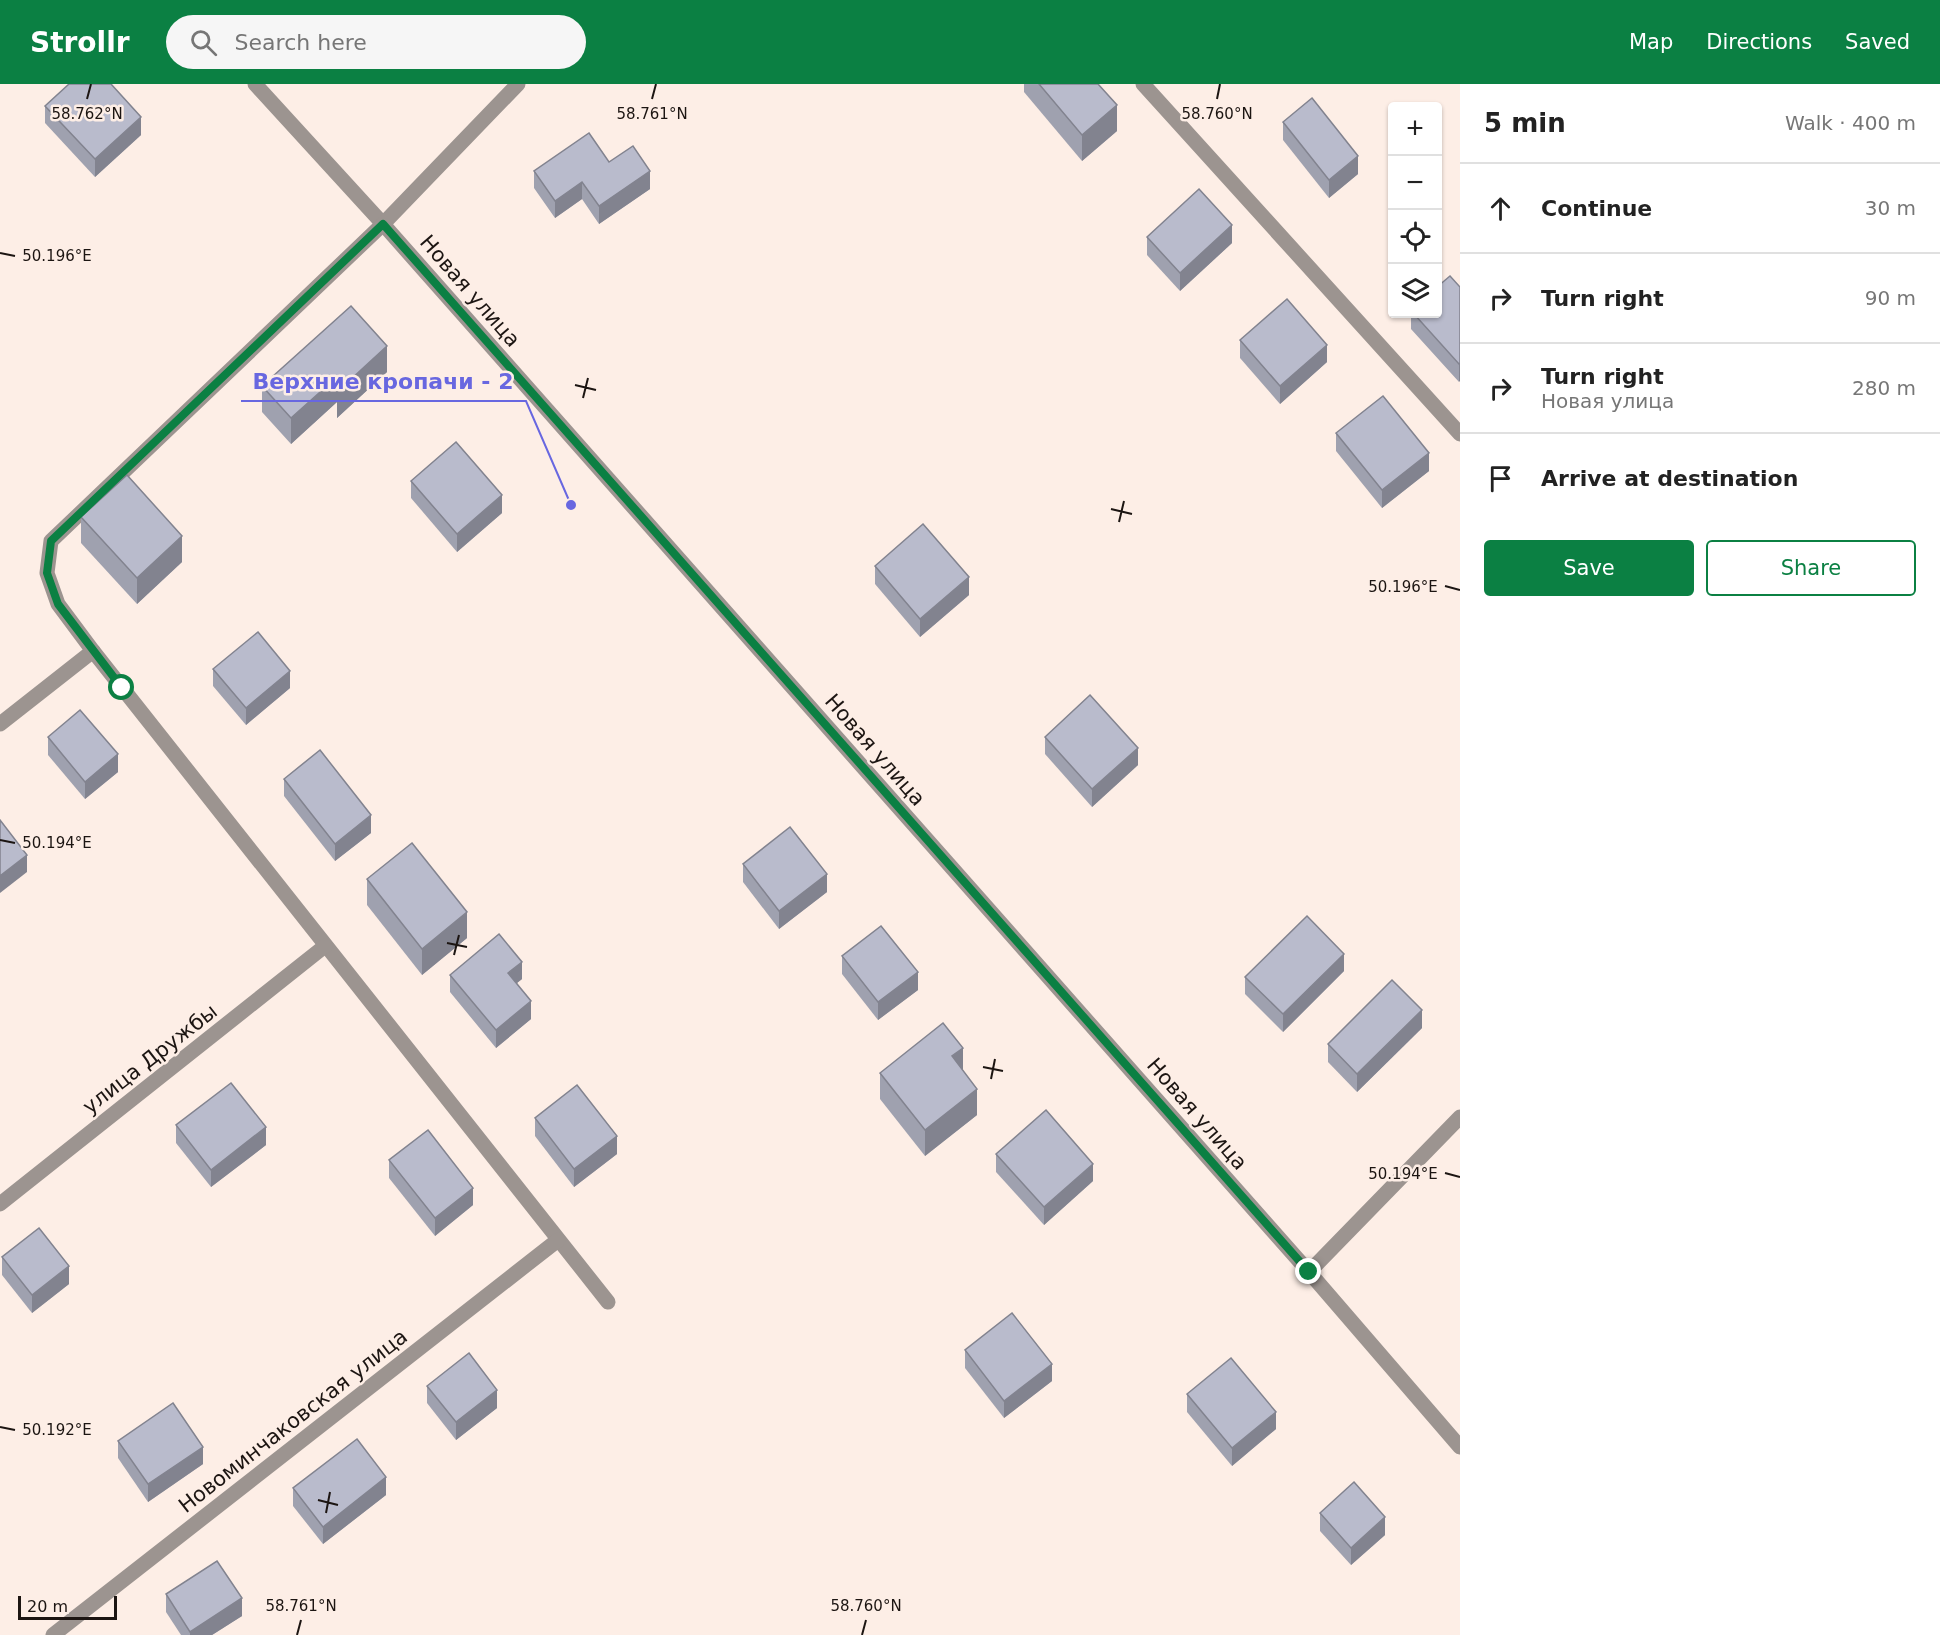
<!DOCTYPE html>
<meta charset="utf-8">
<style>
:root{--surface:#fff;--page:#f6f6f6;--text:#222;--muted:#767676;--line:#e0e0e0;--accent:#0b8043}
body{margin:0;font-family:"DejaVu Sans",sans-serif;background:var(--page);color:var(--text)}
.controls{position:absolute;right:18px;top:18px;display:grid;overflow:hidden;border-radius:6px;box-shadow:0 2px 4px #0004}
.controls button{width:54px;height:54px;display:grid;place-items:center;padding:0;border:0;border-bottom:2px solid var(--line);background:var(--surface);color:var(--text);font:30px sans-serif}
.scale{position:absolute;left:18px;bottom:15px;width:99px;box-sizing:border-box;padding-left:6px;border:3px solid #1c1512;border-top:0;font-size:16px;line-height:21px;white-space:nowrap;color:#1c1512;-webkit-text-stroke:4px #fdeee6;paint-order:stroke}
.stop{position:absolute;width:18px;height:18px;margin:-14px;border:4px solid #0b8043;border-radius:50%;background:#fff}
.stop.end{background:#0b8043;border-color:#fff;box-shadow:0 2px 6px #0008}
.list{margin:0;padding:0;list-style:none}
h2{display:flex;justify-content:space-between;align-items:center;height:78px;margin:0;padding:0 24px;font-size:26px}
h2 small{font-size:20px;font-weight:400;color:var(--muted)}
.list li{display:grid;grid-template-columns:39px 1fr auto;gap:18px;align-items:center;box-sizing:border-box;height:90px;padding:0 24px;border-top:2px solid var(--line)}
.list b{display:block;font-size:22px;white-space:nowrap}
.list p{margin:0;font-size:20px;white-space:nowrap;color:var(--muted)}
.list em{font-size:20px;font-style:normal;color:var(--muted)}
.actions{display:flex;gap:12px;padding:18px 24px}
.actions a{flex:1;padding:14px 0;border:2px solid var(--accent);border-radius:6px;text-align:center;font-size:21px;color:var(--accent)}
.actions .main{background:var(--accent);color:#fff}
.icon{flex:none;width:33px;height:33px;fill:none;stroke:currentColor;stroke-width:2;stroke-linecap:round;stroke-linejoin:round}
.map{position:relative;flex:none;width:1460px;height:1551px;overflow:hidden}
header{display:flex;align-items:center;gap:36px;box-sizing:border-box;height:84px;padding:0 30px;background:var(--accent);color:#fff}
header strong{font-size:28px}
nav{display:flex;gap:33px;margin-inline-start:auto;font-size:21px}
.search{width:420px;height:54px;background:var(--page);display:flex;align-items:center;gap:15px;box-sizing:border-box;padding:0 21px;border-radius:33px;color:var(--muted);font-size:22px}
main{display:flex}
aside{flex:1;background:var(--surface)}
.map>svg:first-child{display:block}
.lines{fill:none;stroke-linecap:round;stroke-linejoin:round}
.minor{stroke:#9c9490;stroke-width:15}
.wall{fill:#9fa1af}
.shaded-wall{fill:#82838f}
.building{fill:#b9bbcc;stroke:#82838f;stroke-width:1.5}
.route{stroke:#0b8043;stroke-width:8}
.ticks{fill:none;stroke:#1c1512;stroke-width:2}
.labels{text-anchor:middle;stroke-width:5;stroke-linejoin:round;paint-order:stroke}
.street-label{font-size:21px;fill:#1c1512;stroke:#fdeee6}
.ticks-label{font-size:15px;text-anchor:middle;fill:#1c1512;stroke:#fdeee6;stroke-width:5;stroke-linejoin:round;paint-order:stroke}
.leader{fill:none;stroke:#6867e0;stroke-width:2}
.callout-dot{fill:#6867e0;stroke:#fdeee6;stroke-width:2}
.callout-label{font-size:22px;text-anchor:middle;font-weight:bold;fill:#6867e0;stroke:#fdeee6;stroke-width:5;stroke-linejoin:round;paint-order:stroke}
</style>
<header>
<strong>Strollr</strong>
<div class="search"><svg class="icon" aria-label="search" viewBox="0 0 24 24"><circle cx="10" cy="10" r="6"/><path d="M15 15l6 6"/></svg>Search here</div>
<nav><a>Map</a><a>Directions</a><a>Saved</a></nav>
</header>
<main>
<div class="map">
<svg width="1460" height="1551" viewBox="0 0 1460 1551">
<rect width="100%" height="100%" fill="#fdeee6"/>
<g class="lines">
<g class="minor">
<path d="M255 0 383 140 1309 1188 1460 1363"/>
<path d="M518 0 383 140 51 457 47 489 58 520 93 567 608 1218"/>
<path d="M1143 0 1460 350"/>
<path d="M0 640 93 567"/>
<path d="M0 1120 325 862"/>
<path d="M1309 1188 1460 1033"/>
<path d="M53 1551 558 1156"/>
</g>
</g>
<g class="wall">
<path d="M1024 0H1098L1117 47 1082 77 1024 8Z"/>
<path d="M45 22 141 51 95 93 45 39Z"/>
<path d="M1283 38 1358 90 1329 114 1283 56Z"/>
<path d="M609 78 650 105 599 140 582 115 555 134 534 104V87Z"/>
<path d="M1147 153 1232 159 1180 207 1147 171Z"/>
<path d="M1460 203 1459 298 1411 245V230H1437Z"/>
<path d="M1240 256 1327 278 1280 320 1240 274Z"/>
<path d="M387 288 337 334V318L291 360 262 328V302Z"/>
<path d="M1336 349 1429 387 1382 424 1336 367Z"/>
<path d="M411 397 502 429 457 468 411 414Z"/>
<path d="M81 433 182 478 137 520 81 459Z"/>
<path d="M875 482 969 511 920 553 875 500Z"/>
<path d="M213 585 290 604 246 641 213 602Z"/>
<path d="M48 653 118 688 85 715 48 671Z"/>
<path d="M1045 653 1138 681 1092 723 1045 670Z"/>
<path d="M284 695 371 749 335 777 284 712Z"/>
<path d="M743 780 827 808 779 845 743 798Z"/>
<path d="M367 795 467 854 422 891 367 821Z"/>
<path d="M842 872 918 906 878 936 842 890Z"/>
<path d="M1344 887 1283 948 1245 910V893Z"/>
<path d="M450 891 522 895 517 899 531 935 496 964 450 908Z"/>
<path d="M1422 944 1357 1008 1328 978V960Z"/>
<path d="M963 986 977 1031 925 1072 880 1015V989Z"/>
<path d="M535 1034 617 1070 574 1103 535 1052Z"/>
<path d="M176 1041 266 1061 211 1103 176 1059Z"/>
<path d="M996 1070 1093 1097 1044 1141 996 1088Z"/>
<path d="M389 1076 473 1121 435 1152 389 1094Z"/>
<path d="M2 1173 69 1200 32 1229 2 1191Z"/>
<path d="M965 1266 1052 1297 1004 1334 965 1284Z"/>
<path d="M427 1302 497 1324 456 1356 427 1319Z"/>
<path d="M1187 1310 1276 1345 1232 1382 1187 1328Z"/>
<path d="M118 1357 203 1380 148 1418 118 1374Z"/>
<path d="M293 1404 386 1411 323 1460 293 1422Z"/>
<path d="M1320 1429 1385 1451 1351 1481 1320 1447Z"/>
<path d="M166 1510 242 1532 212 1551H181L166 1528Z"/>
</g>
<g class="shaded-wall">
<path d="M1117 21V47L1082 77V51Z"/>
<path d="M141 33V51L95 93V75Z"/>
<path d="M1358 72V90L1329 114V96Z"/>
<path d="M650 87V105L599 140V122Z"/>
<path d="M582 98V115L555 134V117Z"/>
<path d="M1232 141V159L1180 207V189Z"/>
<path d="M1327 261V278L1280 320V302Z"/>
<path d="M387 262V288L337 334V318L291 360V334L338 292Z"/>
<path d="M1460 279V297L1459 298V280Z"/>
<path d="M1429 369V387L1382 424V406Z"/>
<path d="M502 411V429L457 468V450Z"/>
<path d="M182 452V478L137 520V494Z"/>
<path d="M969 493V511L920 553V535Z"/>
<path d="M290 587V604L246 641V624Z"/>
<path d="M1138 664V681L1092 723V705Z"/>
<path d="M118 670V688L85 715V698Z"/>
<path d="M371 731V749L335 777V760Z"/>
<path d="M27 771V788L0 809V792Z"/>
<path d="M827 790V808L779 845V827Z"/>
<path d="M467 828V854L422 891V865Z"/>
<path d="M1344 870V887L1283 948V930Z"/>
<path d="M522 878V895L508 906V889Z"/>
<path d="M918 888V906L878 936V918Z"/>
<path d="M531 917V935L496 964V946Z"/>
<path d="M1422 926V944L1357 1008V990Z"/>
<path d="M963 964V990L952 972Z"/>
<path d="M977 1005V1031L925 1072V1046Z"/>
<path d="M266 1043V1061L211 1103V1086Z"/>
<path d="M617 1052V1070L574 1103V1085Z"/>
<path d="M1093 1080V1097L1044 1141V1123Z"/>
<path d="M473 1104V1121L435 1152V1134Z"/>
<path d="M69 1182V1200L32 1229V1211Z"/>
<path d="M1052 1280V1297L1004 1334V1317Z"/>
<path d="M497 1306V1324L456 1356V1338Z"/>
<path d="M1276 1328V1345L1232 1382V1364Z"/>
<path d="M203 1363V1380L148 1418V1400Z"/>
<path d="M386 1393V1411L323 1460V1443Z"/>
<path d="M1385 1433V1451L1351 1481V1464Z"/>
<path d="M242 1514V1532L212 1551H190V1548Z"/>
</g>
<g class="building">
<path d="M69 0H111L141 33 95 75 45 22Z"/>
<path d="M1039 0H1098L1117 21 1082 51Z"/>
<path d="M1312 14 1358 72 1329 96 1283 38Z"/>
<path d="M589 49 609 78 633 62 650 87 599 122 582 98 555 117 534 87Z"/>
<path d="M1199 105 1232 141 1180 189 1147 153Z"/>
<path d="M1450 192 1460 203V279L1459 280 1414 230H1437V203Z"/>
<path d="M1287 215 1327 261 1280 302 1240 256Z"/>
<path d="M351 222 387 262 337 308 338 292 291 334 262 302Z"/>
<path d="M1383 312 1429 369 1382 406 1336 349Z"/>
<path d="M456 358 502 411 457 450 411 397Z"/>
<path d="M127 391 182 452 137 494 81 433Z"/>
<path d="M923 440 969 493 920 535 875 482Z"/>
<path d="M258 548 290 587 246 624 213 585Z"/>
<path d="M1090 611 1138 664 1092 705 1045 653Z"/>
<path d="M80 626 118 670 85 698 48 653Z"/>
<path d="M320 666 371 731 335 760 284 695Z"/>
<path d="M0 736 27 771 0 792Z"/>
<path d="M790 743 827 790 779 827 743 780Z"/>
<path d="M412 759 467 828 422 865 367 795Z"/>
<path d="M1307 832 1344 870 1283 930 1245 893Z"/>
<path d="M881 842 918 888 878 918 842 872Z"/>
<path d="M499 850 522 878 508 889 531 917 496 946 450 891Z"/>
<path d="M1392 896 1422 926 1357 990 1328 960Z"/>
<path d="M943 939 963 964 952 972 977 1005 925 1046 880 989Z"/>
<path d="M231 999 266 1043 211 1086 176 1041Z"/>
<path d="M577 1001 617 1052 574 1085 535 1034Z"/>
<path d="M1046 1026 1093 1080 1044 1123 996 1070Z"/>
<path d="M428 1046 473 1104 435 1134 389 1076Z"/>
<path d="M39 1144 69 1182 32 1211 2 1173Z"/>
<path d="M1012 1229 1052 1280 1004 1317 965 1266Z"/>
<path d="M469 1269 497 1306 456 1338 427 1302Z"/>
<path d="M1231 1274 1276 1328 1232 1364 1187 1310Z"/>
<path d="M173 1319 203 1363 148 1400 118 1357Z"/>
<path d="M357 1355 386 1393 323 1443 293 1404Z"/>
<path d="M1354 1398 1385 1433 1351 1464 1320 1429Z"/>
<path d="M217 1477 242 1514 190 1548 166 1510Z"/>
</g>
<g class="lines">
<path class="route" d="M122 604 58 520 47 489 51 457 383 140 1309 1188"/>
</g>
<path class="ticks" d="M87 15 91 0M652 15 656 0M1217 15 1220 0M0 169 15 172M575 301 596 306M583 314 588 294M1111 425 1132 430M1119 438 1124 417M1445 502 1460 506M0 756 15 759M447 859 467 863M454 871 459 851M983 983 1003 987M991 995 995 975M1445 1089 1460 1093M0 1343 15 1346M318 1416 338 1421M326 1429 330 1408M297 1551 301 1536M862 1551 866 1536"/>
<g class="labels">
<g class="street-label">
<text transform="translate(470 207) rotate(49)" y="7">Новая улица</text>
<text transform="translate(875 666) rotate(49)" y="7">Новая улица</text>
<text transform="translate(150 975) rotate(-38)" y="7">улица Дружбы</text>
<text transform="translate(1197 1030) rotate(49)" y="7">Новая улица</text>
<text transform="translate(293 1337) rotate(-38)" y="7">Новоминчаковская улица</text>
</g>
</g>
<g class="ticks-label">
<text x="652" y="35">58.761°N</text>
<text x="1217" y="35">58.760°N</text>
<text x="87" y="35">58.762°N</text>
<text x="57" y="177">50.196°E</text>
<text x="1403" y="508">50.196°E</text>
<text x="57" y="764">50.194°E</text>
<text x="1403" y="1095">50.194°E</text>
<text x="57" y="1351">50.192°E</text>
<text x="301" y="1527">58.761°N</text>
<text x="866" y="1527">58.760°N</text>
</g>
<path class="leader" d="M571 421L526 317H241"/>
<circle class="callout-dot" cx="571" cy="421" r="6"/>
<g class="callout-label">
<text x="383" y="305">Верхние кропачи - 2</text>
</g>
</svg>
<div class="controls">
<button>+</button>
<button>−</button>
<button><svg class="icon" aria-label="locate" viewBox="0 0 24 24"><circle cx="12" cy="12" r="6"/><path d="M12 2v4M12 18v4M2 12h4M18 12h4"/></svg></button>
<button><svg class="icon" aria-label="layers" viewBox="0 0 24 24"><path d="M12 4l9 5-9 5-9-5zM3 14l9 5 9-5"/></svg></button>
</div>
<div class="scale">20 m</div>
<div class="stop" style="left:122px;top:604px"></div>
<div class="stop end" style="left:1309px;top:1188px"></div>
</div>
<aside>
<h2>5 min<small>Walk · 400 m</small></h2>
<ul class="list">
<li><svg class="icon" aria-label="ahead" viewBox="0 0 24 24"><path d="M12 20V5M6 11l6-6 6 6"/></svg><div><b>Continue</b></div><em>30 m</em></li>
<li><svg class="icon" aria-label="right" viewBox="0 0 24 24"><path d="M7 20v-9h11M14 6l5 5-5 5"/></svg><div><b>Turn right</b></div><em>90 m</em></li>
<li><svg class="icon" aria-label="right" viewBox="0 0 24 24"><path d="M7 20v-9h11M14 6l5 5-5 5"/></svg><div><b>Turn right</b><p>Новая улица</p></div><em>280 m</em></li>
<li><svg class="icon" aria-label="arrive" viewBox="0 0 24 24"><path d="M6 21V4h12l-3 4 3 4H6"/></svg><div><b>Arrive at destination</b></div></li>
</ul>
<div class="actions"><a class="main">Save</a><a>Share</a></div>
</aside>
</main>
